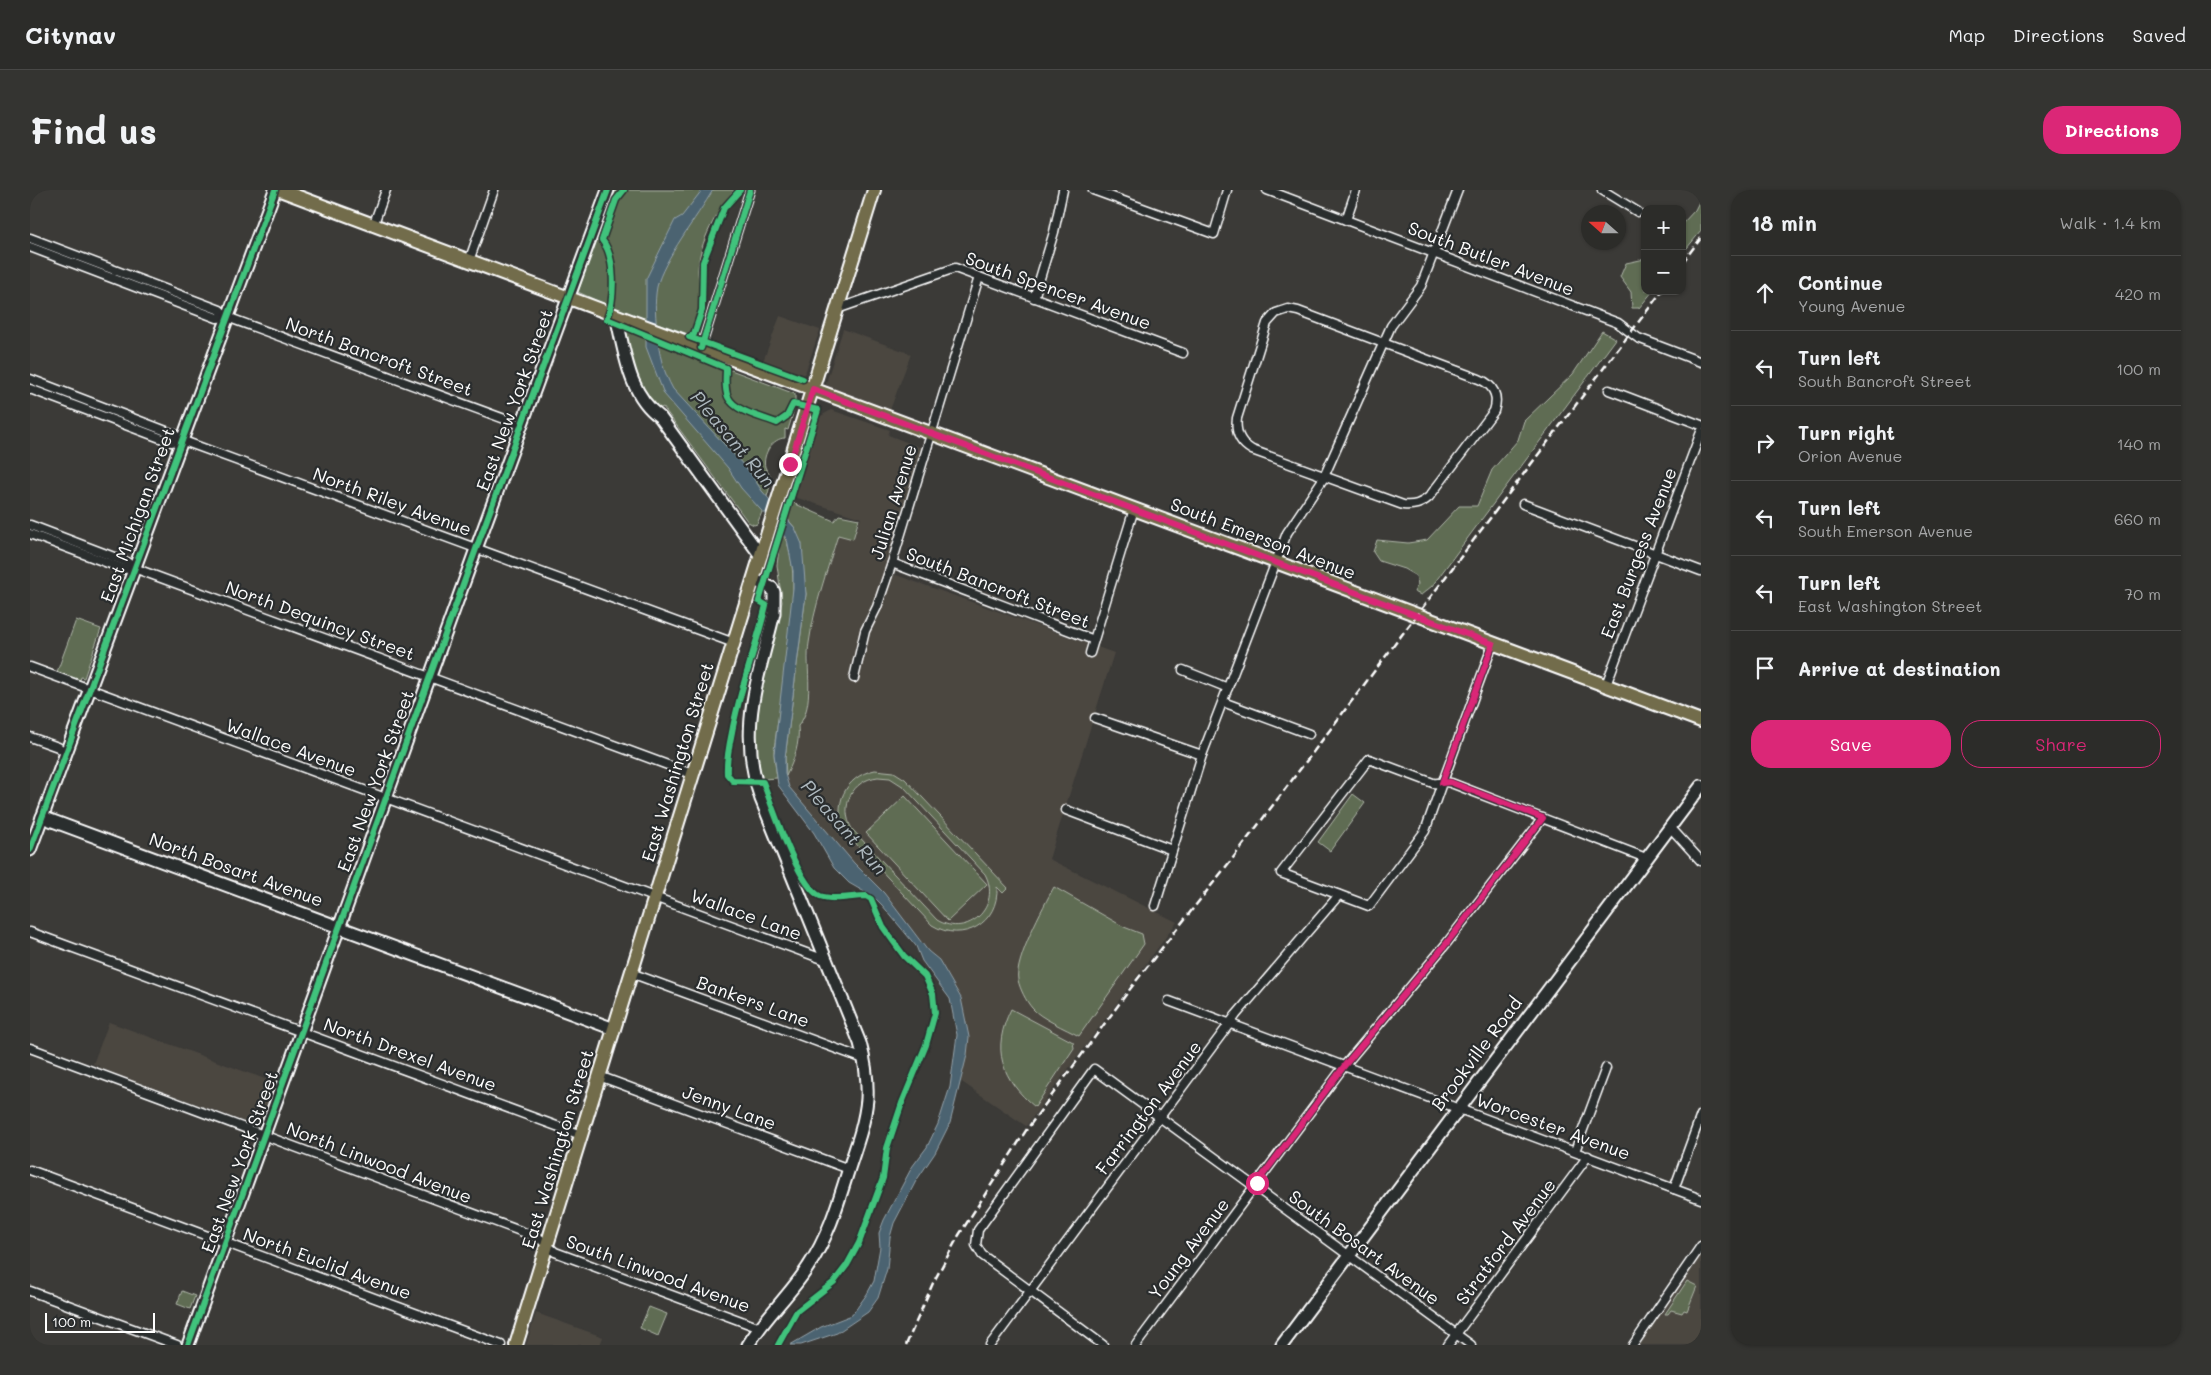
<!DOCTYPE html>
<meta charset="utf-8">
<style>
:root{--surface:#2c2c29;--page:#343431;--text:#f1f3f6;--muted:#a6a7a8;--line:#484846;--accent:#db2777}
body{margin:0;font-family:Mali,sans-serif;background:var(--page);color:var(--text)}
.controls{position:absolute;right:15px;top:15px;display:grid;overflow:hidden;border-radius:10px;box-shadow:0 1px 4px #0004}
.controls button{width:45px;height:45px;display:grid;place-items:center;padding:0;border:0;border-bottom:1px solid var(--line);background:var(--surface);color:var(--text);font:25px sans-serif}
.compass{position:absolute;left:1551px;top:15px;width:45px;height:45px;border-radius:50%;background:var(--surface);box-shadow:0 1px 4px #0004;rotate:291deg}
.scale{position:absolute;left:15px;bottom:12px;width:110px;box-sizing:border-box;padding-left:5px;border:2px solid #fff;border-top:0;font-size:14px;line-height:18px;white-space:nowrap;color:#fff;-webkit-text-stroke:4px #2a2d2e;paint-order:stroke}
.stop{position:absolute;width:15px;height:15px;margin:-11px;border:4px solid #db2777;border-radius:50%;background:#fff}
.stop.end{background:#db2777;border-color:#fff;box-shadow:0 1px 5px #0008}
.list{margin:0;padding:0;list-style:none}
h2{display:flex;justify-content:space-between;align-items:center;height:65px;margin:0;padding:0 20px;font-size:21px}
h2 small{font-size:16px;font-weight:400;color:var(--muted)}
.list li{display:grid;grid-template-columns:32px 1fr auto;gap:15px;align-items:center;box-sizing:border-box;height:75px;padding:0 20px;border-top:1px solid var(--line)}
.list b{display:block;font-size:19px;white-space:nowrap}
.list p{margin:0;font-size:16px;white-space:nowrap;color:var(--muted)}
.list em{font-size:16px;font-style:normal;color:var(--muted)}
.actions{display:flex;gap:10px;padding:15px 20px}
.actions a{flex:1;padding:11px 0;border:1px solid var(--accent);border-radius:20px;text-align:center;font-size:18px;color:var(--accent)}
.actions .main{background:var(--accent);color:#fff}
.icon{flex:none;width:28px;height:28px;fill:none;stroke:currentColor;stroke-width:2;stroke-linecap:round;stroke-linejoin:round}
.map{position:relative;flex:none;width:1671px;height:1155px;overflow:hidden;border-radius:20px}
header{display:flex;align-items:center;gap:30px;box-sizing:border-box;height:70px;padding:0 25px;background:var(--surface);border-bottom:1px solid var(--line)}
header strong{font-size:24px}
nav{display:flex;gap:28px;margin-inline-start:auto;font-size:18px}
.intro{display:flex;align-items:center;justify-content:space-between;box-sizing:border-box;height:120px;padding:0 30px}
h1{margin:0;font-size:35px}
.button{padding:12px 22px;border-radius:20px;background:var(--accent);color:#fff;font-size:18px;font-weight:700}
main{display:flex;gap:30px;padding:0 30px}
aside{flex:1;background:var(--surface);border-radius:20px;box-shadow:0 1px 4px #0004}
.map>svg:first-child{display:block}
.built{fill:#4b4741}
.green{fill:#5f6c53;stroke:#afb6a9;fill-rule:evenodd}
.water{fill:#4c6471;stroke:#94a2aa}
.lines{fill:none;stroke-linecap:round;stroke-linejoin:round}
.street-casing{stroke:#fff;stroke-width:11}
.secondary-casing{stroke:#fff;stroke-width:15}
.primary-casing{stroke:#fff;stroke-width:16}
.street{stroke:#2a2d2e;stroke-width:8}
.secondary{stroke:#2a2d2e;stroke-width:11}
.primary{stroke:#726c4b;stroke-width:12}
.rail{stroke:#fff;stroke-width:2.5;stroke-dasharray:8 4;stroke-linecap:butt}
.cycleway-casing{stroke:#2a2d2e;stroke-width:9}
.cycleway{stroke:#40c37c;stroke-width:6}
.route{stroke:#db2777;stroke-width:6}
.labels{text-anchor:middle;stroke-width:4.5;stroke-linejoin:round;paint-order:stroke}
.street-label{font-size:18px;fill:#fff;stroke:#2a2d2e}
.water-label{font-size:19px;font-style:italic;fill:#aeb9bf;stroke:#2a2d2e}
</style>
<header>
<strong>Citynav</strong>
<nav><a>Map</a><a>Directions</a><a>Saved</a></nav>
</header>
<div class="intro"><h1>Find us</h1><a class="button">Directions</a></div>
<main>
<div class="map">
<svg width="1671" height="1155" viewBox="0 0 1671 1155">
<rect width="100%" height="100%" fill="#3b3a37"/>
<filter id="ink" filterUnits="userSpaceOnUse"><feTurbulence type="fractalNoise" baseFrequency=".02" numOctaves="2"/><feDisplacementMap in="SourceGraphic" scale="10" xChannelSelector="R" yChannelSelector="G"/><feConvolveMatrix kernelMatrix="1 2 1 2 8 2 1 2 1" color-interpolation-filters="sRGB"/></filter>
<g filter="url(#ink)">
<g class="built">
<path d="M750 126 790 140 773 189 732 174Z"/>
<path d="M813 139 881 164 860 220 797 196 796 193Z"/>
<path d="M801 220 860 240 858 245 892 258 855 381 1084 463 1019 669 1147 732 996 936 929 890 937 865 939 847 931 808 909 770 898 761 854 703 824 673 770 613 759 597 756 586 763 571 769 548 768 536 780 470 778 456 788 411 808 345 823 349 831 328 761 306 786 229Z"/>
<path d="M79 832 246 893 229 937 69 878V876L63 874Z"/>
<path d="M1671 1061V1155H1607Z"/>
<path d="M506 1123 573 1147 570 1155H496Z"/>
</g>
<g class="green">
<path d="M586 0H704C687 21 669 52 668 80 668 95 678 138 661 145L579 116 548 102 567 47 576 41 575 30Z"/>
<path d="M1671 8V41L1652 64V34L1665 20Z"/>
<path d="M1615 69V101H1623L1609 118H1602L1601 102 1590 87 1596 73Z"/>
<path d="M595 137 694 177 696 183 701 180 765 204V217L758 240 755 239V248C743 248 732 264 735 277 737 282 742 286 741 291 738 305 733 321 727 334L724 335 718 332 633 217 624 221 608 197 594 139Z"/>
<path d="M1572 141 1586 149 1402 396 1391 405 1384 402 1388 394 1386 386 1374 379 1349 371 1343 362 1347 350 1378 353 1397 350 1429 316H1447L1462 280 1488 250 1494 231 1543 184Z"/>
<path d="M761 312 804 331 809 325 829 329 823 349 808 345C797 381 784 417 779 453 775 477 786 516 768 536 770 554 764 570 756 586L755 568 776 404 765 338 756 327Z"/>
<path d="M751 343C780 374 748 516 744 561 744 570 746 579 747 588L733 589 726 567 724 543 727 518 752 412 747 375Z"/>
<path d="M46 430 71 439 54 488 51 487 50 490 27 482Z"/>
<path d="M845 580 864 582 875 589 978 698 973 703 967 697C969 733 933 754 902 735L816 643C801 616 815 586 845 580ZM848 587 860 588 874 597 955 684C972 716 938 749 907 730L822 639C809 616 822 590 848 587Z"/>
<path d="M1323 604 1335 613 1300 661 1288 652Z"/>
<path d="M875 606 957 694 918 731 836 643Z"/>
<path d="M1024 697 1094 737 1112 744 1114 754 1049 846C1036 839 1010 828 1002 818 996 811 990 799 988 790 984 771 1014 715 1024 697Z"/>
<path d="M981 819 1043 852 1044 858 1005 917C971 889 961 859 981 819Z"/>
<path d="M1657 1091 1667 1096 1657 1121 1654 1120 1652 1123 1641 1120 1638 1124H1635Z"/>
<path d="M152 1101 165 1106 160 1119 147 1114Z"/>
<path d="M619 1117 637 1124 628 1146 610 1138Z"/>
</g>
<path class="water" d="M672 0H683C668 26 633 70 627 97 624 113 626 128 627 144 629 164 633 181 643 199L719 281 732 301 765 338 772 354 776 404 755 568V584L759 597 824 673 854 703 898 761 909 770 931 808 939 847 937 865 920 933 905 963 886 991 864 1033 860 1047 857 1079 848 1108 838 1122 807 1143 771 1155H760L791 1137 822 1125 837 1104 844 1091 850 1057 849 1043 854 1030 882 977 897 957 908 934 920 897 927 845 920 809 892 771 886 756 852 715 845 708 819 693 804 678 784 643 748 595 744 564 763 398V381L757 349 711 298 698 278 634 204 616 157V89L645 30 652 26Z"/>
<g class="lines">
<defs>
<g id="street">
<path d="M1063 0 1184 44 1197 0"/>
<path d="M1237 0 1588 133 1608 148 1671 172"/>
<path d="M1572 0 1608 22"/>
<path d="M1316 30 1326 0"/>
<path d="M343 36 356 0"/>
<path d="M0 48 190 120 197 127 491 235"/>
<path d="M0 57 187 128 197 127"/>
<path d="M439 71 464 0"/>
<path d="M1004 108 1024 42 1033 0"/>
<path d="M807 119 925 78 1153 163"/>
<path d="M1258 119 1268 121 1449 189C1464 195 1469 206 1464 221L1399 307C1391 314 1384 316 1373 315L1222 260C1210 253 1205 242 1207 228L1237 133 1246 123Z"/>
<path d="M671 158 720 0"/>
<path d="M0 189 144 244 151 250 704 453"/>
<path d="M0 199 141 252 151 250"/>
<path d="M1579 200 1671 235"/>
<path d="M1493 314 1671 381"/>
<path d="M0 335 97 372 104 378 662 584"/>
<path d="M0 344 94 379 104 378"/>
<path d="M862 373 1064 450"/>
<path d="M1463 454 1415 586 1412 593 1395 641 1339 716 1251 683 1339 569 1403 593C1409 594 1415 591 1421 593L1616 668"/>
<path d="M1060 463 1104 319"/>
<path d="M0 477 798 771"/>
<path d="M1153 480 1198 498"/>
<path d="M824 488 835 441 847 417 862 373 949 87"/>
<path d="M1576 495 1671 242"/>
<path d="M1193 512 1279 544"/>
<path d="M1065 528 1172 565"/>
<path d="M0 547 28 557 36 563"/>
<path d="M1036 620 1142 660"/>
<path d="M1640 637 1671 671"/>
<path d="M1125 716 1172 565 1257 343 1293 289 1361 136 1391 96 1428 0"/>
<path d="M0 742 551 945"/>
<path d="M601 783 834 869"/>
<path d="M1139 811 1671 1009"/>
<path d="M0 858 509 1048 525 1062 730 1138"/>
<path d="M569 886 819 979"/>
<path d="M1545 961 1576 878"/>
<path d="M0 980 471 1155"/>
<path d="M1644 999 1671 925"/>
<path d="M0 1101 147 1155"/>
<path d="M960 1155 1206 825 1309 705"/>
<path d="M1073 1155 952 1065 946 1055 948 1040 1064 879 1441 1155"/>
<path d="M1106 1155 1315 875 1416 754 1513 628"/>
<path d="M1418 1155 1558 966"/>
<path d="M1603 1155 1671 1056"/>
</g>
<g id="secondary">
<path d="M586 126C595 162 598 204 630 227L731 366"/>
<path d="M12 627 584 839"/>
<path d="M0 660 245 0"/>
<path d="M158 1155 446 359 578 0"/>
<path d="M718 1155C735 1127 760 1105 778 1077 799 1046 809 1010 820 975 827 954 835 932 837 909 838 890 835 871 830 853L731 609C707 539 728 491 744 423V402L742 398 724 390"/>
<path d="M1252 1155 1671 596"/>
</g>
<g id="primary">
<path d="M250 0 1671 531"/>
<path d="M486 1155 844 0"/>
</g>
</defs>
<use href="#street" class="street-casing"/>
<use href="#secondary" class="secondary-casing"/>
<use href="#primary" class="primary-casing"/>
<use href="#street" class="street"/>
<use href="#secondary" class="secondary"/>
<use href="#primary" class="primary"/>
<g class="rail">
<path d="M1652 73 1671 48"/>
<path d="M876 1155 903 1093 929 1045 997 939 1106 791 1206 664 1632 101"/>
</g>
<defs>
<g id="cycleway">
<path d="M594 0 586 10 572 50C586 67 585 109 577 129L696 178C696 187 694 198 698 207 705 222 733 227 747 233L757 226 763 214 788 220 729 411 736 415C726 458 710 498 702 542 699 556 696 570 697 584L703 591 733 592C742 615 768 696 790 706 803 711 823 706 836 706L841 709 853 737 874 766 895 786 903 804 905 823 896 855 872 913 857 958 853 988 829 1053 817 1075 804 1092 767 1121 748 1155"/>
<path d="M710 0 694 18 673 72 672 120 664 144 659 147 773 189"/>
<path d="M671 158 720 0"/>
<path d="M0 660 245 0"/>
<path d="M158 1155 446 359 578 0"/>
</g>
</defs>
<use href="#cycleway" class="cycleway-casing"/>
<use href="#cycleway" class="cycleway"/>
</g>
</g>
<g class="lines" filter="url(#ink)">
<path class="route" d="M760 274 783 199 1463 454 1412 593 1420 592 1513 628 1416 754 1315 875 1227 993"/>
</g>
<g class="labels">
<g class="street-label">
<text transform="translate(1461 69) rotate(21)" y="6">South Butler Avenue</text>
<text transform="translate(1028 101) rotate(20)" y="6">South Spencer Avenue</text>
<text transform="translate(349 167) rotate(20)" y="6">North Bancroft Street</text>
<text transform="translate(485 210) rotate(-70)" y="6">East New York Street</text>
<text transform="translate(362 312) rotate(20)" y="6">North Riley Avenue</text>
<text transform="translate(864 312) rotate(-73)" y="6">Julian Avenue</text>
<text transform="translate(108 325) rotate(-70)" y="6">East Michigan Street</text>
<text transform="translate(1233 349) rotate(21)" y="6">South Emerson Avenue</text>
<text transform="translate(1609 363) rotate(-69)" y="6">East Burgess Avenue</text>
<text transform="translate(968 398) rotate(21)" y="6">South Bancroft Street</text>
<text transform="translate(290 431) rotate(20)" y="6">North Dequincy Street</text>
<text transform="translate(261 558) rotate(20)" y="6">Wallace Avenue</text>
<text transform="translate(648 572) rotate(-73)" y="6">East Washington Street</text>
<text transform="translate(346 591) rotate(-70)" y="6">East New York Street</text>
<text transform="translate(206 680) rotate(20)" y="6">North Bosart Avenue</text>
<text transform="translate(716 725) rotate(20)" y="6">Wallace Lane</text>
<text transform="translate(723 812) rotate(20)" y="6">Bankers Lane</text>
<text transform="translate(1447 864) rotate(-53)" y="6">Brookville Road</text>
<text transform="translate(380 865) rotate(20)" y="6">North Drexel Avenue</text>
<text transform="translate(699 918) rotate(20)" y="6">Jenny Lane</text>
<text transform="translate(1119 918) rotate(-53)" y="6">Farrington Avenue</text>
<text transform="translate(1523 937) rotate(20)" y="6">Worcester Avenue</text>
<text transform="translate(528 959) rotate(-73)" y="6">East Washington Street</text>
<text transform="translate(210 972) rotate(-70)" y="6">East New York Street</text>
<text transform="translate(349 973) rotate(21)" y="6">North Linwood Avenue</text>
<text transform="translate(1476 1052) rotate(-53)" y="6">Stratford Avenue</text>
<text transform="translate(1334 1058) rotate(36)" y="6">South Bosart Avenue</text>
<text transform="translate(1159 1059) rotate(-53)" y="6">Young Avenue</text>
<text transform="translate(297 1074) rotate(20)" y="6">North Euclid Avenue</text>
<text transform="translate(628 1084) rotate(20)" y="6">South Linwood Avenue</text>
</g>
<g class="water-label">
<text transform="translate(703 249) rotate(50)" y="7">Pleasant Run</text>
<text transform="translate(814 637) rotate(49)" y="7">Pleasant Run</text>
</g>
</g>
</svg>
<div class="controls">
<button>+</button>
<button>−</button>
</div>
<svg class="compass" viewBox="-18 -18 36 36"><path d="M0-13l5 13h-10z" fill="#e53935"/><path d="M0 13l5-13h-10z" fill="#a6a7a8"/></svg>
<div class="scale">100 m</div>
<div class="stop" style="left:1227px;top:993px"></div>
<div class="stop end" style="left:760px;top:274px"></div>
</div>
<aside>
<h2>18 min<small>Walk · 1.4 km</small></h2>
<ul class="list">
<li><svg class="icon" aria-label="ahead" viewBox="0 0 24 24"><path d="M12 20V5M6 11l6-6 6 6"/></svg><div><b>Continue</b><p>Young Avenue</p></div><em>420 m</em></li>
<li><svg class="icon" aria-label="left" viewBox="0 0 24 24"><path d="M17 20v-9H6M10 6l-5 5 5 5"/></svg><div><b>Turn left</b><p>South Bancroft Street</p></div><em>100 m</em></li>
<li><svg class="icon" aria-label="right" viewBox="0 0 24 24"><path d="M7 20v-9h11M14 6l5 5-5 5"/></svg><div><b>Turn right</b><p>Orion Avenue</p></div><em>140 m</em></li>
<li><svg class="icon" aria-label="left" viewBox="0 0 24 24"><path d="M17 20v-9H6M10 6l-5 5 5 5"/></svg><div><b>Turn left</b><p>South Emerson Avenue</p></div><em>660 m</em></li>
<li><svg class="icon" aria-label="left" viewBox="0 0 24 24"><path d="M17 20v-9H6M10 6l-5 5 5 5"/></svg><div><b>Turn left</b><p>East Washington Street</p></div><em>70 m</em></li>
<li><svg class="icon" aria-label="arrive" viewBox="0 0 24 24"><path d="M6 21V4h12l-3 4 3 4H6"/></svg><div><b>Arrive at destination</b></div></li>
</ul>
<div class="actions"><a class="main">Save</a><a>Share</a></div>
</aside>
</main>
